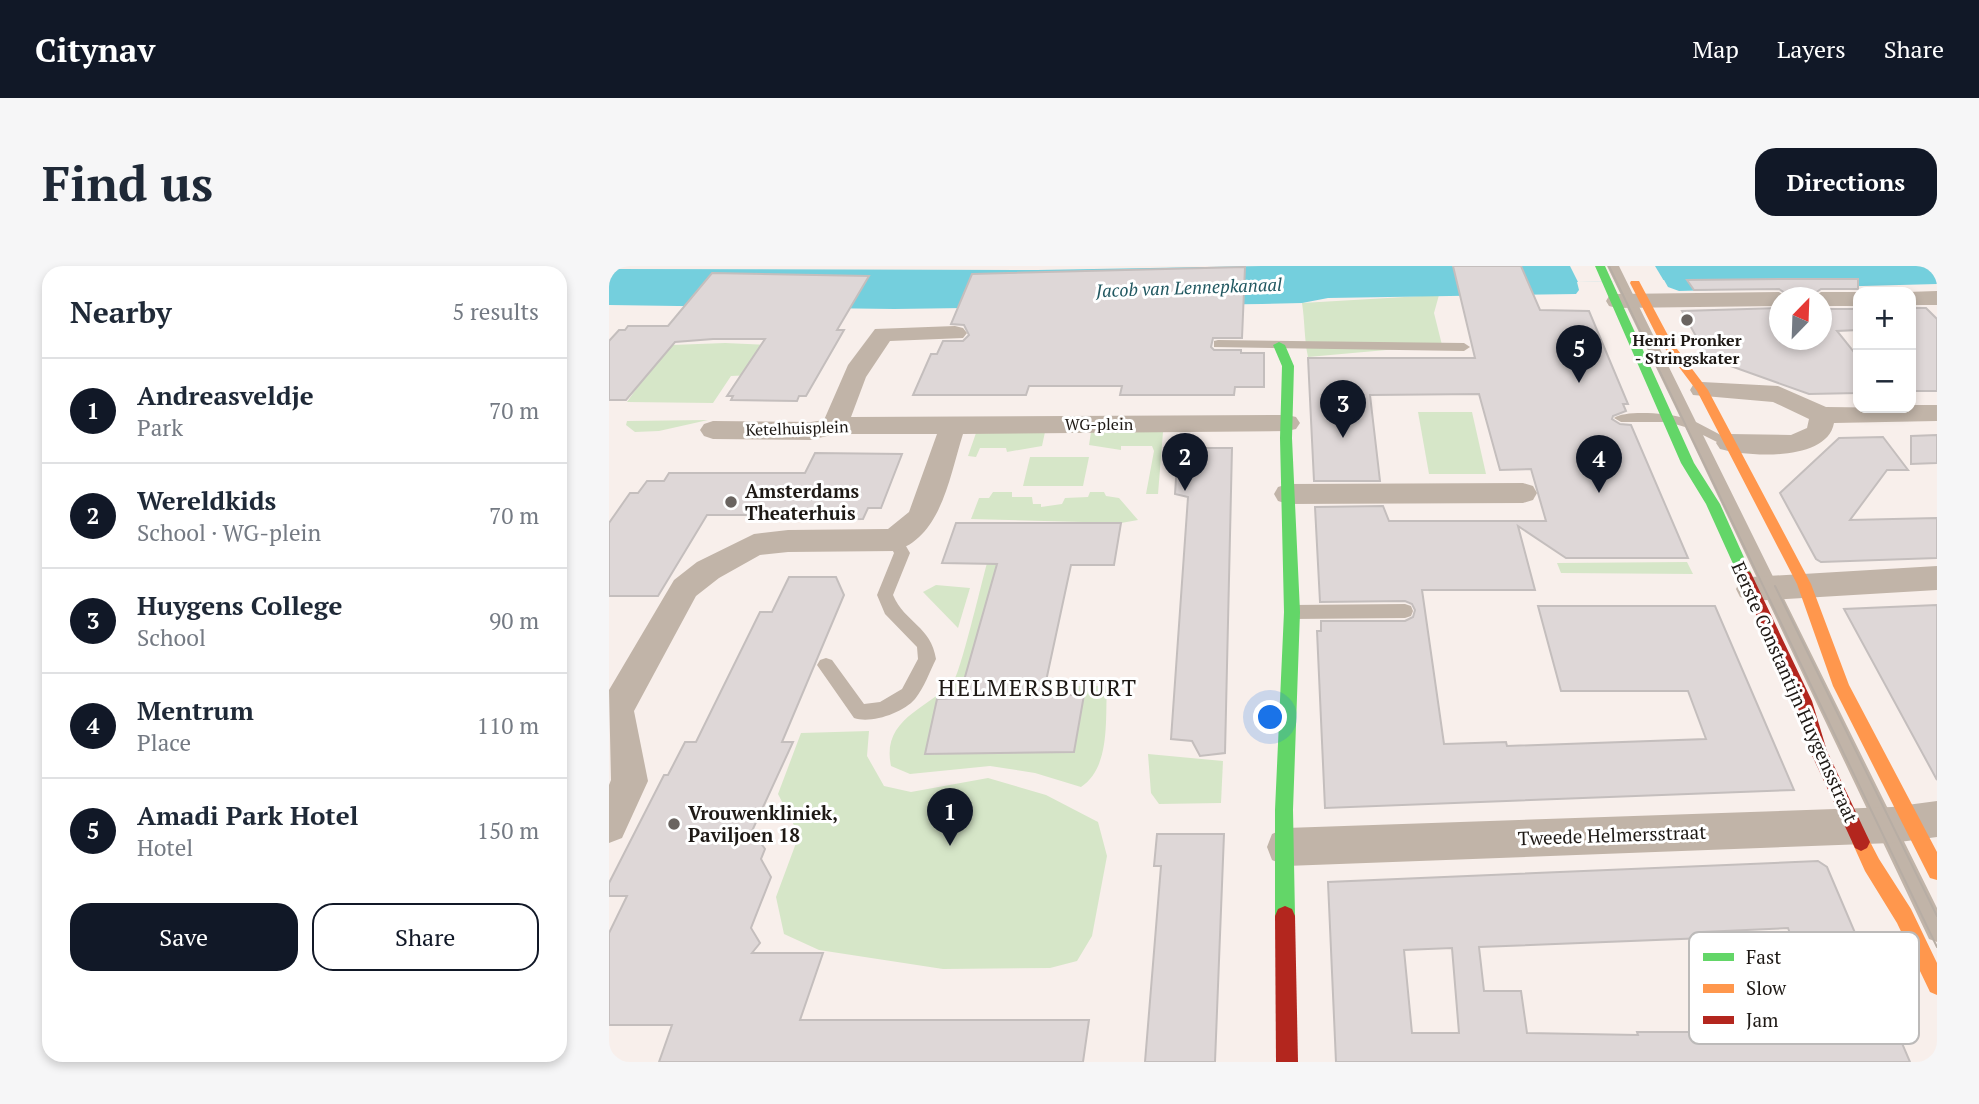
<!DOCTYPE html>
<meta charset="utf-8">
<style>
:root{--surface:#fff;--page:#f6f6f7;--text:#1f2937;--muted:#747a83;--line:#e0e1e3;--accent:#111827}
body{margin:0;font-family:"PT Serif",serif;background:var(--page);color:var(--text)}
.controls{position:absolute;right:21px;top:21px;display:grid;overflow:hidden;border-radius:14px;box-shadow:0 4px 10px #0003}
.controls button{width:63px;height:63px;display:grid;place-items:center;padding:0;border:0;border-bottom:2px solid var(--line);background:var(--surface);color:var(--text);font:35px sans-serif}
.compass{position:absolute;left:1160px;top:21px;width:63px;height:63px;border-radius:50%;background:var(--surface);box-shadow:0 4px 10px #0003;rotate:23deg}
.you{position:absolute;left:662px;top:452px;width:24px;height:24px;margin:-18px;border:5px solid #fff;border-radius:50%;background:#1a73e8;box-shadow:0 0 0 10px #1a73e833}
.badge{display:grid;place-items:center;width:46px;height:46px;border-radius:50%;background:var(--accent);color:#fff;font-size:23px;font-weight:700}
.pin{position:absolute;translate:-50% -58px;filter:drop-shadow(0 2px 4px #0008)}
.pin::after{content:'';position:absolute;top:37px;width:24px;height:21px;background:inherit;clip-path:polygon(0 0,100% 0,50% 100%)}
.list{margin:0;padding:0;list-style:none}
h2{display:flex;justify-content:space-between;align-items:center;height:91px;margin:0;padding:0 28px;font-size:30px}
h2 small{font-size:23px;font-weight:400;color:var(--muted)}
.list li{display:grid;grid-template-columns:46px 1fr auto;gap:21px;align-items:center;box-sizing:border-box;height:105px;padding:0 28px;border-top:2px solid var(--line)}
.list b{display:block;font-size:26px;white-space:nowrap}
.list p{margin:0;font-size:23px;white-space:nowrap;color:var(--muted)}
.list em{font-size:23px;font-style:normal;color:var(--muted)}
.actions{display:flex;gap:14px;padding:21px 28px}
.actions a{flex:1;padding:16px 0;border:2px solid var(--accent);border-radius:21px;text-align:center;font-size:24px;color:var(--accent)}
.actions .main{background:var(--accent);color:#fff}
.map{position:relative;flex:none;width:1328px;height:796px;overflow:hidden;border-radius:21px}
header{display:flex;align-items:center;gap:42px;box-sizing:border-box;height:98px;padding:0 35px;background:var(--accent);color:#fff}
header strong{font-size:33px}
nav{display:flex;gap:38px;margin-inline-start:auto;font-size:24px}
.intro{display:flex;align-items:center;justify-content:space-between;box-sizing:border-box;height:168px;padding:0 42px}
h1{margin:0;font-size:49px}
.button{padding:18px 32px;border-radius:21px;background:var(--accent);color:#fff;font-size:24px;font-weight:700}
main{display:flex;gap:42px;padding:0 42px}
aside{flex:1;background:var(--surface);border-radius:21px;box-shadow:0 4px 10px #0003}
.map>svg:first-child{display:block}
.green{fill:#d6e6c8}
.water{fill:#74cfdd}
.pier{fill:#f8efeb}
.building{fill:#ded7d7;stroke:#c4bebd;stroke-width:2;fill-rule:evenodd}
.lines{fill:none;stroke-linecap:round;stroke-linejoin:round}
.lane{fill:#c1b4a8;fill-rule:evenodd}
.street{fill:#c1b4a8;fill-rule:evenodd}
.fast{fill:#63d668;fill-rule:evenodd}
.slow{fill:#ff974d;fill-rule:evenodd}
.jam{fill:#b3261e;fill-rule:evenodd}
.tram{stroke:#b7ada4;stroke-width:2}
.poi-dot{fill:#6a6460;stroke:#fff;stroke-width:2.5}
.labels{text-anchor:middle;stroke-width:6;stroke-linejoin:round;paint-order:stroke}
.far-poi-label{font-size:16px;font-weight:bold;fill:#1e1915;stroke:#fff}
.far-street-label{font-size:16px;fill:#1e1915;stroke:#fff}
.far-water-label{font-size:18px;font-style:italic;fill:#215861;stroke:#fff}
.poi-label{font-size:19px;font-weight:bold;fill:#1e1915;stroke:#fff;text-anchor:start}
.street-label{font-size:19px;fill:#1e1915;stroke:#fff}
.quarter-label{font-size:23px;letter-spacing:2px;fill:#1e1915;stroke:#fff}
.key{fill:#fff;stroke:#bcbab9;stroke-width:2}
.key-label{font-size:19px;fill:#1e1915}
</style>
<header>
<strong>Citynav</strong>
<nav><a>Map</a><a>Layers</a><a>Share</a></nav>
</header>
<div class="intro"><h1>Find us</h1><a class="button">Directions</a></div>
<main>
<aside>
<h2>Nearby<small>5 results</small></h2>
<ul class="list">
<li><span class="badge">1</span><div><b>Andreasveldje</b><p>Park</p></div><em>70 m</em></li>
<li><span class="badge">2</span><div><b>Wereldkids</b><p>School · WG-plein</p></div><em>70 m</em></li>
<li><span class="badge">3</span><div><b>Huygens College</b><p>School</p></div><em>90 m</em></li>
<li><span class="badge">4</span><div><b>Mentrum</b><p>Place</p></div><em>110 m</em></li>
<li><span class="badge">5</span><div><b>Amadi Park Hotel</b><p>Hotel</p></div><em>150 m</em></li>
</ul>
<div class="actions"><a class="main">Save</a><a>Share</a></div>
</aside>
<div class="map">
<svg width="1328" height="796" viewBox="0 0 1328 796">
<rect width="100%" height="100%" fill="#f8efeb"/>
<g class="green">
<path d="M830 29 825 47 833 79 699 91C695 72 696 56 693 37Z"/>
<path d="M116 77 186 80 168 108 122 110 104 137 18 136 37 109 36 80Z"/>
<path d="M809 146H863L877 208H820Z"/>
<path d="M99 154 50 165 26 166 17 159 18 155Z"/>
<path d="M436 166 433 180 398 186 397 182H371L367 191 359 190 367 167Z"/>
<path d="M482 166H554L549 228H537L545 185 543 180H512V184L480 179Z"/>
<path d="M421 191H480L474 220H414Z"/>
<path d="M384 226H403V231H423L424 238H432V241L453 238 456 232 479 231 481 226H495L497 230 510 232 529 254 512 257 362 253 370 232H380Z"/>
<path d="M1078 296 1084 308 952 307 948 297Z"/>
<path d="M378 297 388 298 350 432 328 434 317 488 465 486 475 430 462 429 464 420H498C496 453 502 501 472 521L426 507 381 500 301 508 282 500C272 453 318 443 344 416 351 409 373 315 378 297Z"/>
<path d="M327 319 361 322 349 362 314 326Z"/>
<path d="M260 465 258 490 275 520 302 526 379 512 437 529 489 556 498 590 483 670 468 695 441 702 334 703 210 684 175 668 167 631 190 569 169 528 192 467Z"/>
<path d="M539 488 614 495 612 537 550 538 542 527Z"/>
</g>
<path class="water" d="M653 0H1328V18L1070 25 1059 21 1055 14 968 16 970 24 967 28 719 32 693 37 653 38 285 43 0 39V3L428 4Z"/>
<path class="pier" d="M961 0H1046L1055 15 969 16Z"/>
<g class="building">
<path d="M844 0H912L931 44 980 45 1019 138H1014L1017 145 1004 150 1003 153 1011 158 1022 159 1079 292H957L909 260 926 324H813L835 478 897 476 898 480 1097 473 1079 425H952L929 340H1106L1185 524 716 542 708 365H712V355H796L804 351 806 344 803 338 796 335 711 336 706 241 774 240 780 255H937L922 203 891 204 870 128 761 129 771 215H705L699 92H866Z"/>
<path d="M636 1 633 72H604L602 81 605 84H632V87H655V121H626L625 129H511L513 120H420L417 129H304L322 88H328L334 75H354L360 69 355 59 342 58 363 8Z"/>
<path d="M103 7 260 10 228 64H235L197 130H190L188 135 122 134 124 130H118L156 73H104L66 76 17 134H0V75L10 64H16L19 60H59Z"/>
<path d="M1171 13H1249V23H1212L1199 32H1183L1170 23 1085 24 1078 14Z"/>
<path d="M1171 42V74H1213V43H1249V64L1228 65 1249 91V127L1200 128 1099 92 1073 45Z"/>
<path d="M1302 42H1317L1328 53V125H1302Z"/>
<path d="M1328 169V197L1302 198V170Z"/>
<path d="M1274 171 1299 204H1278L1241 254 1328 252V292L1212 296 1207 293 1171 227 1230 172Z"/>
<path d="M569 182H623L616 487 591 490 583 475 562 473 579 231 566 228Z"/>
<path d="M206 187 293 188 272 242H259L254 253 158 254 160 249H98L49 330H0V257L21 227H29L38 215H55L60 207H196Z"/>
<path d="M347 257H512L505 299H462L434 429H475L465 486 316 488 328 433 350 432 388 298 333 297Z"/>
<path d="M180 311H227L235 329 173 476H184L143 565 156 583 152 593 162 611 142 662 151 677 143 687H214L191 754H480L474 796H50L63 759H0V667L18 630H0V617L55 509H59L76 476H87L151 346H163Z"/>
<path d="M1328 339V514L1235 343Z"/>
<path d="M548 568H615L606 796H536L552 600H545Z"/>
<path d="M1209 595 1218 601 1301 796H727L719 616ZM1179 662 1197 712 1186 732 1114 731 1124 766H1028L1029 769 918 767 912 725H875L870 681 1096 672 1094 666ZM843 682 850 767H803L795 684Z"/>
</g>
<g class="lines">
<g class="lane">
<path d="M998 0H1010L1087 156 1127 177 1120 182 1094 169 1328 642V676L1320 673 1076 161 1059 156H1012L1005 152C1015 144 1057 147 1071 151Z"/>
<path d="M609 74 855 77 861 81 855 85 605 81V75Z"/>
<path d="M286 268 291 270 301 287 284 329C296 357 322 360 327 393 321 405 315 422 306 433 294 447 262 458 245 452L208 399 211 394 217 392 223 394 255 438 271 436 293 423 309 393 308 381 276 348 268 329 285 287 278 274Z"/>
<path d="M796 338 802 340 804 345 802 350 796 352 683 353 677 351 675 346 677 341 683 339Z"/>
</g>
<g class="street">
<path d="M1328 25V39H1302V26H1298Z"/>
<path d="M1170 26 1180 32H1170V40L1008 42 1000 40 997 35 1000 30 1008 28Z"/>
<path d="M1212 26H1249V40H1212V32H1202Z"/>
<path d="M346 60 354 62 358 67 354 72 281 75 257 111 242 151 678 149 687 151 691 157 687 163 678 165 354 168C341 208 333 271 286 285L179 286 151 289 110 312 87 330 25 445 39 515 13 572 0 577V519L2 514 0 424 65 314 88 296 145 268 179 264 279 263 300 246 328 168H226L202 174 104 173 95 170 91 164 95 158 104 155 202 156 215 154 239 99 266 63Z"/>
<path d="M1093 116 1169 120 1217 141 1302 142V139H1328V155L1225 157C1218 196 1139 191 1111 183L1107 177 1111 171 1120 168 1182 169 1198 162 1200 153 1164 136 1084 129 1081 124 1084 119Z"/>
<path d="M914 217 924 220 928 227 924 234 914 237 679 238 669 235 665 228 669 221 679 218Z"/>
<path d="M1328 300V324L1142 335 1131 331 1127 323 1131 315 1142 311Z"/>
<path d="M1328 535V571L1283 577 677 600 663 594 658 581 663 568 677 562 1283 541Z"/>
</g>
<g class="fast">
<path d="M986 0H996L1085 197 1111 238 1142 307 1140 311H1130L1097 238 1072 197Z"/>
<path d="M670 76 676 79 685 100 683 172 691 346 684 544 686 650 683 657 676 660 669 657 666 650V544L675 346 671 172 673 100 664 79Z"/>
</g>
<g class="slow">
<path d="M1022 15H1030L1062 75 1099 124 1202 318 1240 419 1328 586V614L1321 612 1224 420 1188 318 1088 125 1051 76 1021 17Z"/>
<path d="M1252 567 1258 570 1270 593 1302 643 1328 697V729L1321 726 1288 657 1256 605 1243 576 1246 570Z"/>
</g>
<g class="jam">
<path d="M1135 302 1142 307 1203 435 1218 485 1261 576 1258 582 1252 585 1246 582 1201 485 1187 435 1128 307Z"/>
<path d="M676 640 683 643 686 650 689 796H667L666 650 669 643Z"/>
</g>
<g class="tram">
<path d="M1000 0 1328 681"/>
<path d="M1166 320 1328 650"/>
</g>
</g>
<g class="poi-dot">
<circle cx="1078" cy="54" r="7"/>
<circle cx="122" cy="236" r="7"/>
<circle cx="65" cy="558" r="7"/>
</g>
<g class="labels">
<g class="far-poi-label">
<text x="1078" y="80">Henri Pronker<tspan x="1078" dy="18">- Stringskater</tspan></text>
</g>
<g class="far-street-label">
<text x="490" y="164">WG-plein</text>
<text transform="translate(188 162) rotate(-2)" y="6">Ketelhuisplein</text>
</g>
<g class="far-water-label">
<text transform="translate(580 22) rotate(-2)" y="6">Jacob van Lennepkanaal</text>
</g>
<g class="poi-label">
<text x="136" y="232">Amsterdams<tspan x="136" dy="22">Theaterhuis</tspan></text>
<text x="79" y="554">Vrouwenkliniek,<tspan x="79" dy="22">Paviljoen 18</tspan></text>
</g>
<g class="street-label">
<text transform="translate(1186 426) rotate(66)" y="7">Eerste Constantijn Huygensstraat</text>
<text transform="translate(1003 569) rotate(-2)" y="7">Tweede Helmersstraat</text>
</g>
<g class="quarter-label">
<text x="429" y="430">HELMERSBUURT</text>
</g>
</g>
<rect x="1080" y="666" width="230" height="112" rx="10" class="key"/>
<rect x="1094" y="687" width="31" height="8" fill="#63d668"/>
<rect x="1094" y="718" width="31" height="9" fill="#ff974d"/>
<rect x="1094" y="750" width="31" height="8" fill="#b3261e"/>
<g class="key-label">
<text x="1137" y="698">Fast</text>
<text x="1137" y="729">Slow</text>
<text x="1137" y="761">Jam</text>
</g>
</svg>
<div class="controls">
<button>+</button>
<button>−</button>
</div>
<svg class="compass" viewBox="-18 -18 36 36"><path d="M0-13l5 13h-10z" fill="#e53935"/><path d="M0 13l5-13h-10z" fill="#747a83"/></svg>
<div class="you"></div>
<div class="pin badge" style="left:341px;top:580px">1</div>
<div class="pin badge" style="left:576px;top:225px">2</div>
<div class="pin badge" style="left:734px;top:172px">3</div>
<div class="pin badge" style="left:990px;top:227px">4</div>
<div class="pin badge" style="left:970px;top:117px">5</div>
</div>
</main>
